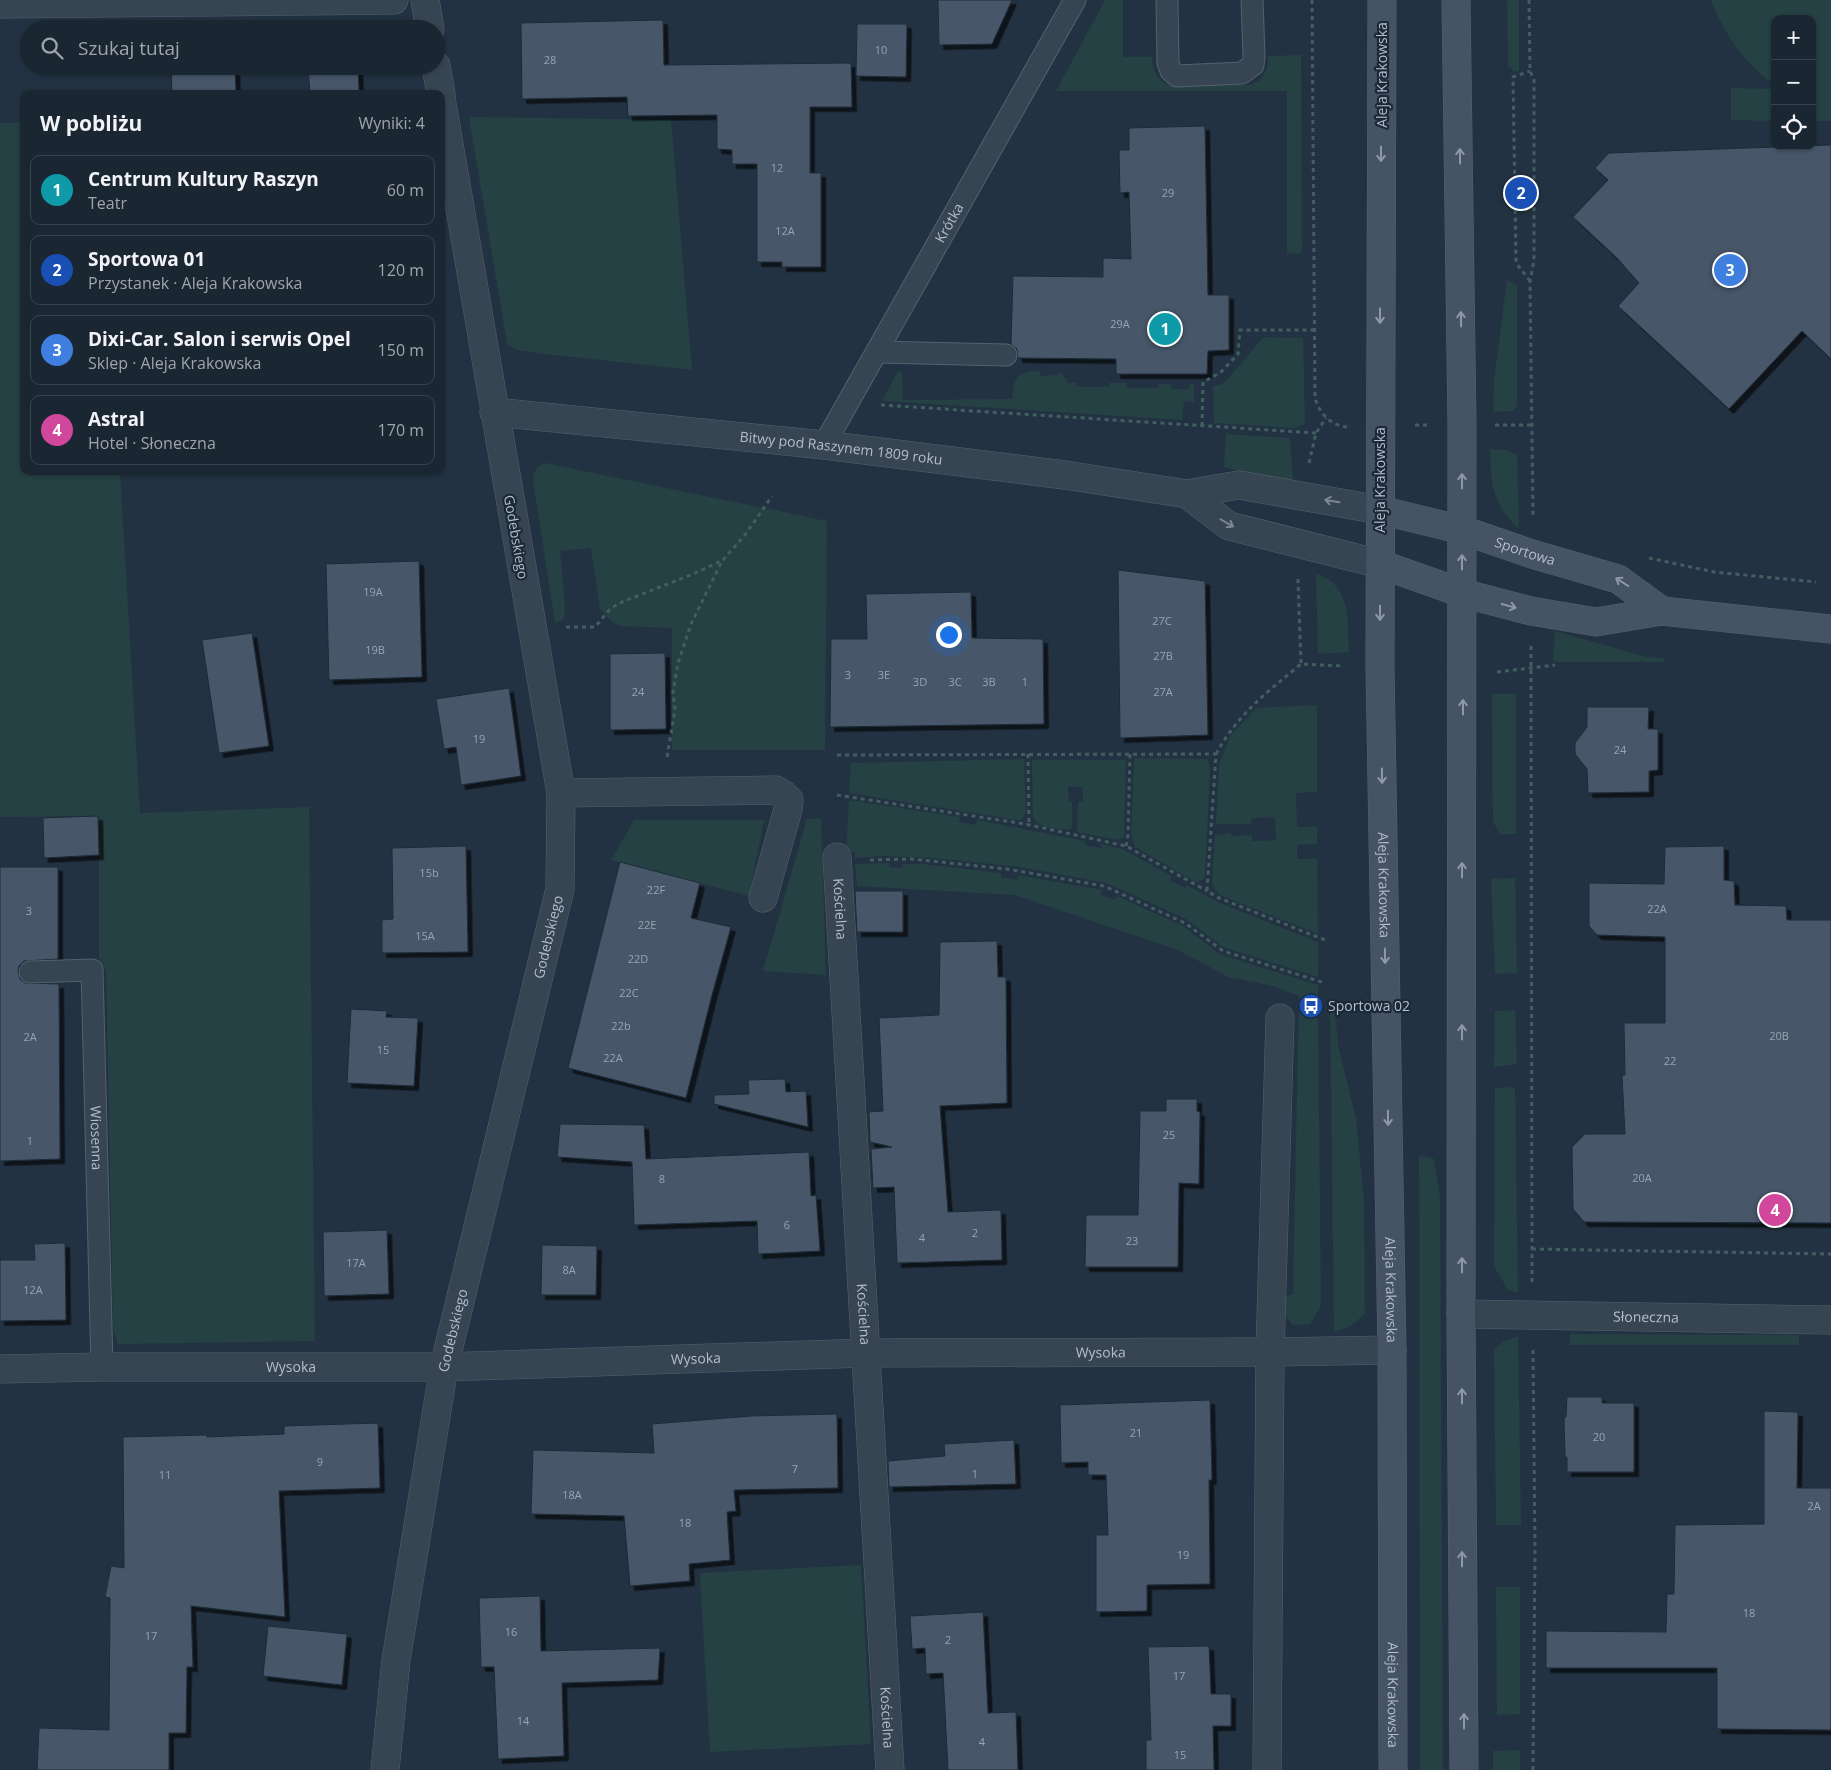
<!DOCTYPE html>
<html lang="pl">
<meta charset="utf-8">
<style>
:root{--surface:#1a2632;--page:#232e3a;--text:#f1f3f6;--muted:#9fa5ac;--line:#38434d;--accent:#86bbff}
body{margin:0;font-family:"Open Sans",sans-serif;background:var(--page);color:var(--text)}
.controls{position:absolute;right:15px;top:15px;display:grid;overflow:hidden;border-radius:10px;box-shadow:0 1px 4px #0004}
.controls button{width:45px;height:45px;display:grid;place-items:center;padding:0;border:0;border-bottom:1px solid var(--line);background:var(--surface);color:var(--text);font:25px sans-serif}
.you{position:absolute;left:948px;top:634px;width:18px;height:18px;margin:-12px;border:4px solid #fff;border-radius:50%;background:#1a73e8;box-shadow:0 0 0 8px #1a73e833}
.badge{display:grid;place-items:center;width:32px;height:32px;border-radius:50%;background:var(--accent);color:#fff;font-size:16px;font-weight:700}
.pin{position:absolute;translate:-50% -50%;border:2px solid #fff;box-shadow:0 1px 5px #0006}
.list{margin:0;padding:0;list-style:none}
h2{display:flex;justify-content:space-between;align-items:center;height:65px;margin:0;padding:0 20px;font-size:21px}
h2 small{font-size:16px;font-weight:400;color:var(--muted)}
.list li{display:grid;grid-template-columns:32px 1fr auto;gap:15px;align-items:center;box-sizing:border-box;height:70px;margin:0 10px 10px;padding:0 10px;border:1px solid var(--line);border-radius:10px}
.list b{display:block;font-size:19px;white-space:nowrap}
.list p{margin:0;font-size:16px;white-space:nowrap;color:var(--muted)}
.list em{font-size:16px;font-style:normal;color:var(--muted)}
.icon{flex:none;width:28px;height:28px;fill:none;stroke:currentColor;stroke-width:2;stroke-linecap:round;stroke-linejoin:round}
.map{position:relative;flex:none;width:1831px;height:1770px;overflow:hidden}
.search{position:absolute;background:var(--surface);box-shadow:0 1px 4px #0004;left:20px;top:20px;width:425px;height:55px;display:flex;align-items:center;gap:12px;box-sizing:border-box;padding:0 18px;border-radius:28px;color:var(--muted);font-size:19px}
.panel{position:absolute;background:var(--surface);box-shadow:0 1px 4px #0004;left:20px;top:90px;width:425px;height:385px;border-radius:10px}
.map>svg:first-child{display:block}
.green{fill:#254143}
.building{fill:#475769;stroke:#1e2b39;filter:url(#shadow)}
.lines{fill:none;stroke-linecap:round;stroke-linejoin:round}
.lane-casing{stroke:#55616f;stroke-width:23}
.street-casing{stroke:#55616f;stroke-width:29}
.secondary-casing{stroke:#55616f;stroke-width:29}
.path{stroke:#435e60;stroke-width:3;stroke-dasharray:4 4;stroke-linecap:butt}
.lane{stroke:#374452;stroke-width:21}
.street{stroke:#374452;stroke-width:28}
.secondary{stroke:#455365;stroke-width:28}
.oneway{stroke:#8d99a8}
.oneway2{stroke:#7c8795}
.labels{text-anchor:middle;stroke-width:4.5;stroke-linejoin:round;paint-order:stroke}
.number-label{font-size:11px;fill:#99a4b3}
.street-label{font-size:14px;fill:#b4becc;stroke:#1c2937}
.poi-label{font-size:14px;fill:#b4becc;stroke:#1c2937;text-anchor:start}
</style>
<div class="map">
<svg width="1831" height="1770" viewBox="0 0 1831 1770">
<defs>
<filter id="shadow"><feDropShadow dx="4.5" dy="4.5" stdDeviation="0" flood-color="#0009"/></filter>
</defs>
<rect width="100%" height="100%" fill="#233242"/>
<g class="green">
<path d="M1105 0H1123V57H1152C1152 70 1157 79 1168 85H1249C1264 81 1268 71 1268 56L1301 55 1302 253 1287 254V91H1056Z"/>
<path d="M1507 0H1519V72L1512 71V68L1508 67Z"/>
<path d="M1711 0H1831V121H1812V19H1775V85C1742 62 1726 36 1711 0Z"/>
<path d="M1731 88 1775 89V121L1731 120Z"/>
<path d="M469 117 671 120 692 370 545 354 517 350 507 344Z"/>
<path d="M0 123H24V471H120L140 813 309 807 315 1341 118 1344 113 1328 106 971 99 959V816L0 817Z"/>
<path d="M1507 280 1517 285V406L1512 411 1493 412 1494 380Z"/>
<path d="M1264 337 1303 338 1305 424 1295 428 1214 423 1213 386 1223 384Z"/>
<path d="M898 371 902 372 903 400 1012 399C1014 378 1016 372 1039 371L1041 376 1059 375 1060 371 1069 383H1076L1077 387H1109V383H1126L1127 388H1159V384H1171L1172 389H1189L1190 384H1194V402L1184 401 1182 420 882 401Z"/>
<path d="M1226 434 1290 438 1293 480 1267 479 1224 467Z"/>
<path d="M1490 449 1507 450 1517 455 1519 529C1492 503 1491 485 1490 449Z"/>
<path d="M545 463 827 521 825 750H672V628L619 626 610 620 600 609 591 548 560 551 565 609 563 620 555 622 533 481C533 472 536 466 545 463Z"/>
<path d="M1316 574C1352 584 1347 622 1349 652L1318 654Z"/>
<path d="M1555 631 1647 657 1664 658V662H1553Z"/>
<path d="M1492 694H1516V833L1501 835 1493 822Z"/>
<path d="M1317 705V792L1296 793 1297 827H1317V844L1297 845V859H1317L1318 934 1220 895 1214 889 1212 881 1215 835 1231 833V836L1252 835V841L1276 840 1275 817 1252 818 1251 824H1216L1219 764 1231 735 1256 708Z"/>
<path d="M1134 758 1208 759 1210 769 1205 875 1204 879 1197 882 1194 881 1135 847 1131 835Z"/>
<path d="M1024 759 1026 812 1022 819 1017 820 849 793 851 763Z"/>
<path d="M1032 760H1126L1124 836 1118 840 1077 832 1078 802 1083 801V787H1068L1069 801 1072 802V828L1068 830C1057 828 1035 829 1033 815Z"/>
<path d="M849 800 960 817 959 822 976 825 977 820 1085 841V845L1101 848 1102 844 1122 849 1172 876 1170 880 1185 888 1187 885 1220 903 1318 942V977L1223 947 1186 919 1106 883 1020 867 934 858 884 856 855 858V852L846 853Z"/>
<path d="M807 819H821L826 975 763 971Z"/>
<path d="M634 820H764L749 896 611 860Z"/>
<path d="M889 863V867L902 868 903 864H922L1001 873V877L1017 880 1018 875 1102 890 1101 895 1115 900 1117 896 1183 926 1221 955 1318 985V998L1304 999 1305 1019 1318 1018 1321 1306 1310 1324 1293 1325 1285 1315 1286 1296 1293 1294 1299 996 1273 986 1228 977 1178 950 1015 895 857 886 855 864Z"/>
<path d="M1515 878 1517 973 1495 974 1491 879Z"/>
<path d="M1330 1001 1334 1002 1338 1045 1356 1119 1364 1202 1365 1314 1349 1327 1334 1332Z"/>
<path d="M1515 1010 1517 1064 1494 1067 1495 1011Z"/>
<path d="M1515 1087 1518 1293 1508 1290 1494 1266 1495 1088Z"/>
<path d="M1419 1156 1434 1159 1440 1199 1443 1770H1420Z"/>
<path d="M1570 1334 1799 1335V1345H1570Z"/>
<path d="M1518 1336 1521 1525H1496L1494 1350 1503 1342Z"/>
<path d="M861 1565 871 1744 710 1752 700 1573Z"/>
<path d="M1496 1587H1520V1714L1497 1715Z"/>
<path d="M1520 1750V1770H1493V1751Z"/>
</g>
<g class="building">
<path d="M938 0H1012L992 44 939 45Z"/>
<path d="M663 20 664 65 851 63 852 107H810V173H821V267H782V262H757V164H732V150L717 149V115L628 116 627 97 522 99 521 23Z"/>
<path d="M234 21V29H170L169 22Z"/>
<path d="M355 22 356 29H306V26Z"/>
<path d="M857 24H907L906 77 856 76Z"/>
<path d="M171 66H235L236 94H172Z"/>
<path d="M308 66H358L359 94H310Z"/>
<path d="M1205 126 1208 295H1229V350L1208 351 1207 374H1116V359L1018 358 1017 349 1011 344 1013 276 1103 277V258L1131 259 1129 192 1120 193 1119 150H1129V128Z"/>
<path d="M1831 145V359L1802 331 1729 409 1618 306 1639 283 1617 258 1573 217 1608 180 1595 168 1609 153Z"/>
<path d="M419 561 422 677 329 680 326 564Z"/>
<path d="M1118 570 1205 581 1208 735 1120 738Z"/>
<path d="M971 592 972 638 1043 639 1044 724 830 727 831 639H867L866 594Z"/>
<path d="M252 633 269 746 219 753 202 640Z"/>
<path d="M665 653 666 729 610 730V654Z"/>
<path d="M509 688 521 776 461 785 456 747 444 749 436 699Z"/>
<path d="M1587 707H1649L1648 729H1658V770L1649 771V792L1588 793 1587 769 1575 754V743L1587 727Z"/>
<path d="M98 816 99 855 44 858 43 818Z"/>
<path d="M466 846 468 952 382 953V920L393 919 392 848Z"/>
<path d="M1724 846V880L1734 881 1735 905 1786 906 1787 920H1831V1223L1584 1222 1573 1209 1572 1147 1585 1134H1625L1622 1075H1625L1624 1023H1665V937L1597 935 1589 926V883L1664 884 1665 847Z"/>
<path d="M620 862 700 883 691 918 731 927 712 995 686 1098 568 1068Z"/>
<path d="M0 867H58V959L24 961 19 966 18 972 20 979 25 983 59 984 60 1159 0 1161Z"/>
<path d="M855 891H903V932H857Z"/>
<path d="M997 941 998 977H1006L1007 1103 940 1106 948 1212 1001 1210 1002 1260 897 1263 894 1187 873 1188 871 1149 892 1147 870 1142 869 1112 883 1111 879 1018 939 1015 940 942Z"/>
<path d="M351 1009 387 1011 386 1017 418 1018 414 1086 347 1083Z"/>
<path d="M785 1079 786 1092 806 1091 808 1127 714 1104V1095L749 1094 748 1080Z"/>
<path d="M1166 1099H1197V1111L1200 1112 1199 1184 1179 1183 1178 1267H1085L1086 1215H1138L1140 1111H1166Z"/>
<path d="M560 1124 644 1125 646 1159 809 1152 811 1196 816 1195 820 1251 758 1254 757 1221 634 1225 632 1162 557 1157Z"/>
<path d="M387 1230 389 1294 324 1296 323 1232Z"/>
<path d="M65 1243 66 1320 0 1321V1260H35L34 1244Z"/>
<path d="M542 1245 597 1246 596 1295H541Z"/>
<path d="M1567 1397H1602V1403H1634V1472H1567V1457H1565L1564 1417H1566Z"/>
<path d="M1210 1400 1212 1480H1209L1210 1584 1147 1585V1611L1096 1612V1535H1108L1106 1475H1088V1462L1061 1463 1060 1405Z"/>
<path d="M1764 1411 1798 1412 1797 1488H1831V1730L1717 1729V1668H1546V1631L1666 1632 1667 1594H1674L1675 1525 1764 1524Z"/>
<path d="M837 1414 838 1488 734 1490 736 1511 727 1512 730 1560 689 1564 690 1581 630 1586 624 1516 531 1514 533 1450 654 1453 652 1424 751 1416Z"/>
<path d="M378 1423 380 1488 279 1491 285 1617 191 1606 193 1667H187L186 1733H169V1770H37L39 1728 109 1730 110 1598 105 1597 111 1566 124 1568 123 1437 207 1435V1437L284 1434V1426Z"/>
<path d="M1014 1440 1016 1484 889 1487 888 1461 945 1456 944 1444Z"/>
<path d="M540 1596 541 1651 660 1648 658 1680 562 1683 564 1756 498 1759 494 1667H481L479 1598Z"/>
<path d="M983 1612 988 1713 1016 1712 1018 1770H948L943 1673 926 1674 925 1648 912 1649 910 1616Z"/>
<path d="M268 1626 347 1634 342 1685 263 1676Z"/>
<path d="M1209 1646 1211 1694H1231V1726H1213L1214 1770H1146V1740H1151L1148 1647Z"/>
</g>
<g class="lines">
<defs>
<g id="lane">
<path d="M1167 0 1168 63 1171 71 1177 76 1242 73 1253 65 1254 56 1252 0"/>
<path d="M877 352 1006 355"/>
<path id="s1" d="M824 445 1075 0"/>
<path id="s2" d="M30 972 92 970 102 1367"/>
</g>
<g id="street">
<path d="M425 0 430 29"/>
<path d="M0 4 394 0"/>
<path d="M436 66 441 94"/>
<path id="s3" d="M494 412 824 445 1065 475 1187 494 1239 485 1380 510"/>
<path d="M1187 494 1229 526 1380 564"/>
<path d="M561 793 776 790 783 794 789 800 788 809 763 898"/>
<path id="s4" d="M837 857 890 1770"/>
<path id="s5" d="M1461 1314 1831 1320"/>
<path id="s6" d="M0 1369 102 1367H444L865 1353 1270 1352 1392 1350"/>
<path id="s7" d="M385 1770 396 1660 444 1367 560 889 561 793 441 98"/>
<path d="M1267 1770 1270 1352 1280 1018"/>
</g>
<g id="secondary">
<path id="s8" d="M1382 0 1380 667 1392 1350 1393 1770"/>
<path d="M1456 0 1462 425 1461 1314 1464 1770"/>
<path id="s9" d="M1380 510 1462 530 1532 554 1618 579 1662 611"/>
<path d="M1380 564 1462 593 1531 611 1596 622 1662 611 1831 629"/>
</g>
</defs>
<use href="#lane" class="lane-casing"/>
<use href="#street" class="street-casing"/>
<use href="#secondary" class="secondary-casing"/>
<g class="path">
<path d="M1312 0 1315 398C1319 413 1331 426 1347 427"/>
<path d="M1529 0 1530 71 1534 80V260L1530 282 1533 517"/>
<path d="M1530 281 1516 263 1513 77 1530 71"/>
<path d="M881 405 1316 433"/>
<path d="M1415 425H1429"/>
<path d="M1495 425H1532"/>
<path d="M1202 426 1203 382 1220 373 1238 354 1240 330H1315"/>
<path d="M1309 463 1316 433 1326 418"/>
<path d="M1649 558 1714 572 1816 582"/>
<path d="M1298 579 1301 664 1344 666"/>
<path d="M566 627H595L611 608 622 602 693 574 721 561"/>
<path d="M1531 646 1532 1282"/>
<path d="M1497 672 1555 665"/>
<path d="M1028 754 1029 825"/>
<path d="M1216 754C1238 714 1266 693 1301 664"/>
<path d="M837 755 1216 754 1207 891 1219 898 1325 940"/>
<path d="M667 757 675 710 673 692 678 663 691 624 722 561 745 535 772 496"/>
<path d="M837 795 1025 824 1126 846 1207 891"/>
<path d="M1126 846 1128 835 1130 754"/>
<path d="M870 860 912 859 1007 869 1104 886 1185 923 1223 951 1325 983"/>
<path d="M1532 1249 1831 1254"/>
<path d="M1533 1770 1535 1552 1533 1348"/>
</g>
<use href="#lane" class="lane"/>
<use href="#street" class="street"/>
<use href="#secondary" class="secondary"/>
</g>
<defs><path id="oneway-shaft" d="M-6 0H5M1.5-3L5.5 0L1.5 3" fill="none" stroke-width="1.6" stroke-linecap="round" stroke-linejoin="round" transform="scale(1.25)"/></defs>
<g class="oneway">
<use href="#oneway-shaft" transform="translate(1381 154) rotate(90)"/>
<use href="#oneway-shaft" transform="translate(1460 156) rotate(-91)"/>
<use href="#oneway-shaft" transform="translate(1380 316) rotate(90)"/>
<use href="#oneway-shaft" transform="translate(1461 319) rotate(-91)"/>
<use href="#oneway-shaft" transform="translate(1462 481) rotate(-90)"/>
<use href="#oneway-shaft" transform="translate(1462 562) rotate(-90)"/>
<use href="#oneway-shaft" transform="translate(1622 582) rotate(-148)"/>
<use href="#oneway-shaft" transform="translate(1509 606) rotate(15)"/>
<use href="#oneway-shaft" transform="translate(1380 613) rotate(90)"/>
<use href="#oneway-shaft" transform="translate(1463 707) rotate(-90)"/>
<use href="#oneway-shaft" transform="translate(1382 776) rotate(89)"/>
<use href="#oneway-shaft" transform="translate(1462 870) rotate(-90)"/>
<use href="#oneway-shaft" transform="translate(1385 956) rotate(89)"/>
<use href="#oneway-shaft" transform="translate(1462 1032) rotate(-90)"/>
<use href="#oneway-shaft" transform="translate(1388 1118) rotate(89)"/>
<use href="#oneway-shaft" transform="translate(1462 1265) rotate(-90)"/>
<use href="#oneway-shaft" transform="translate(1462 1396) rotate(-90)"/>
<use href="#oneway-shaft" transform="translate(1462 1559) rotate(-90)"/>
<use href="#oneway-shaft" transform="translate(1464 1721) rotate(-90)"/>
</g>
<g class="oneway2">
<use href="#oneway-shaft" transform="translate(1332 501) rotate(-170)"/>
<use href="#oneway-shaft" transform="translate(1227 523) rotate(30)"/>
</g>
<defs>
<symbol id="bus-disc" viewBox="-11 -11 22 22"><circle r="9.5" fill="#1a4fb4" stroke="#1c2937"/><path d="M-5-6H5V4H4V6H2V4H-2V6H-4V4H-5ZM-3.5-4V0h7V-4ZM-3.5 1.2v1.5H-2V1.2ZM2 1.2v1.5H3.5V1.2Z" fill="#fff"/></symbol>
</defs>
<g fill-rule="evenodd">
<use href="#bus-disc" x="1297" y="992" width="28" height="28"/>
</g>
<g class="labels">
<g class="number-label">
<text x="881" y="54">10</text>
<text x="550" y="64">28</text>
<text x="777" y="172">12</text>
<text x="1168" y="197">29</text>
<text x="785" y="235">12A</text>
<text x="1120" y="328">29A</text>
<text x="373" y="596">19A</text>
<text x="1162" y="625">27C</text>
<text x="375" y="654">19B</text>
<text x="1163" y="660">27B</text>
<text x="848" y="679">3</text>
<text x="884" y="679">3E</text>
<text x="920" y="686">3D</text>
<text x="955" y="686">3C</text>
<text x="989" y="686">3B</text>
<text x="1025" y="686">1</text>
<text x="638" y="696">24</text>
<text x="1163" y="696">27A</text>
<text x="479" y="743">19</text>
<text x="1620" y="754">24</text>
<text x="429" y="877">15b</text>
<text x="656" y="894">22F</text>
<text x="1657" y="913">22A</text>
<text x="29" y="915">3</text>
<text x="647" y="929">22E</text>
<text x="425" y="940">15A</text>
<text x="638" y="963">22D</text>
<text x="629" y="997">22C</text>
<text x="621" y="1030">22b</text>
<text x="1779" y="1040">20B</text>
<text x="30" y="1041">2A</text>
<text x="383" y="1054">15</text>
<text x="613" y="1062">22A</text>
<text x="1670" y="1065">22</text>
<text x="1169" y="1139">25</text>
<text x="30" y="1145">1</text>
<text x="1642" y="1182">20A</text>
<text x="662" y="1183">8</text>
<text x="787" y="1229">6</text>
<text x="975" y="1237">2</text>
<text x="922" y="1242">4</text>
<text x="1132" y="1245">23</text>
<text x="356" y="1267">17A</text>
<text x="569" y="1274">8A</text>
<text x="33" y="1294">12A</text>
<text x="1136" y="1437">21</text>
<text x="1599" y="1441">20</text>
<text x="320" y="1466">9</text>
<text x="795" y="1473">7</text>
<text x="975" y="1478">1</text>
<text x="165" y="1479">11</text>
<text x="572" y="1499">18A</text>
<text x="1814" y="1510">2A</text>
<text x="685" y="1527">18</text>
<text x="1183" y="1559">19</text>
<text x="1749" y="1617">18</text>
<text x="511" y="1636">16</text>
<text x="151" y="1640">17</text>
<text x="948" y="1644">2</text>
<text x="1179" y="1680">17</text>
<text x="523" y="1725">14</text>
<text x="982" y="1746">4</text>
<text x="1180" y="1759">15</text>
</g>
<g class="street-label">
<text transform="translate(1382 75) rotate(-90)" y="5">Aleja Krakowska</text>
<text dy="5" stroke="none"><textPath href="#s1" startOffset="255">Krótka</textPath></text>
<text dy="5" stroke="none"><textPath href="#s3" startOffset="349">Bitwy pod Raszynem 1809 roku</textPath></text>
<text transform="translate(1380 480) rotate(-90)" y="5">Aleja Krakowska</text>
<text transform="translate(516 537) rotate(80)" y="5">Godebskiego</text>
<text dy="5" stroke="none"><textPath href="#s9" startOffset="151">Sportowa</textPath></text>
<text dy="5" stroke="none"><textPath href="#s8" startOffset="885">Aleja Krakowska</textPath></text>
<text dy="5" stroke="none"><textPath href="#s4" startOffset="52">Kościelna</textPath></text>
<text dy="5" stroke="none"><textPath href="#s7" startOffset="850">Godebskiego</textPath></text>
<text dy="5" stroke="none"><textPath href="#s2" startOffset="230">Wiosenna</textPath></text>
<text dy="5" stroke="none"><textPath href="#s8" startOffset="1290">Aleja Krakowska</textPath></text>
<text dy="5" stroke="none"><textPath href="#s4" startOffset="458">Kościelna</textPath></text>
<text dy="5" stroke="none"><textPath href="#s5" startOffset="185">Słoneczna</textPath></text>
<text dy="5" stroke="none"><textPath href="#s7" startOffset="445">Godebskiego</textPath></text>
<text dy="5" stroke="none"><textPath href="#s6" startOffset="1101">Wysoka</textPath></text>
<text dy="5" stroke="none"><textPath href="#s6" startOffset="696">Wysoka</textPath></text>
<text dy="5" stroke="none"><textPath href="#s6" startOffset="291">Wysoka</textPath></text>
<text dy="5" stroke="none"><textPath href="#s8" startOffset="1695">Aleja Krakowska</textPath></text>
<text dy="5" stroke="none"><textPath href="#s4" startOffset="862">Kościelna</textPath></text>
</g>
<g class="poi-label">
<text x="1328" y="1011">Sportowa 02</text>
</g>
</g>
</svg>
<div class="controls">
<button>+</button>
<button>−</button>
<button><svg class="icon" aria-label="locate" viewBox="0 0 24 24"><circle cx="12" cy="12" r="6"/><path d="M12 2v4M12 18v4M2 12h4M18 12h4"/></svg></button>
</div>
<div class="you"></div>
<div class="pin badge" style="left:1165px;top:329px;background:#0f9aa8">1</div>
<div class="pin badge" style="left:1521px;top:193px;background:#1a4fb4">2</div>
<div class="pin badge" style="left:1730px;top:270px;background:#3f7fe0">3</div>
<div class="pin badge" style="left:1775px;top:1210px;background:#d1479c">4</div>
<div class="search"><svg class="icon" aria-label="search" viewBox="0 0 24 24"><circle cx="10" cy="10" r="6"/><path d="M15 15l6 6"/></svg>Szukaj tutaj</div>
<section class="panel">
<h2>W pobliżu<small>Wyniki: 4</small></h2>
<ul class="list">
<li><span class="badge" style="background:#0f9aa8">1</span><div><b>Centrum Kultury Raszyn</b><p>Teatr</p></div><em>60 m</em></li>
<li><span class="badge" style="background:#1a4fb4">2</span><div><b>Sportowa 01</b><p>Przystanek · Aleja Krakowska</p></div><em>120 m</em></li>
<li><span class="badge" style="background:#3f7fe0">3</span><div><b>Dixi-Car. Salon i serwis Opel</b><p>Sklep · Aleja Krakowska</p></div><em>150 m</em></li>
<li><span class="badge" style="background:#d1479c">4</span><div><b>Astral</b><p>Hotel · Słoneczna</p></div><em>170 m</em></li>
</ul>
</section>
</div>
